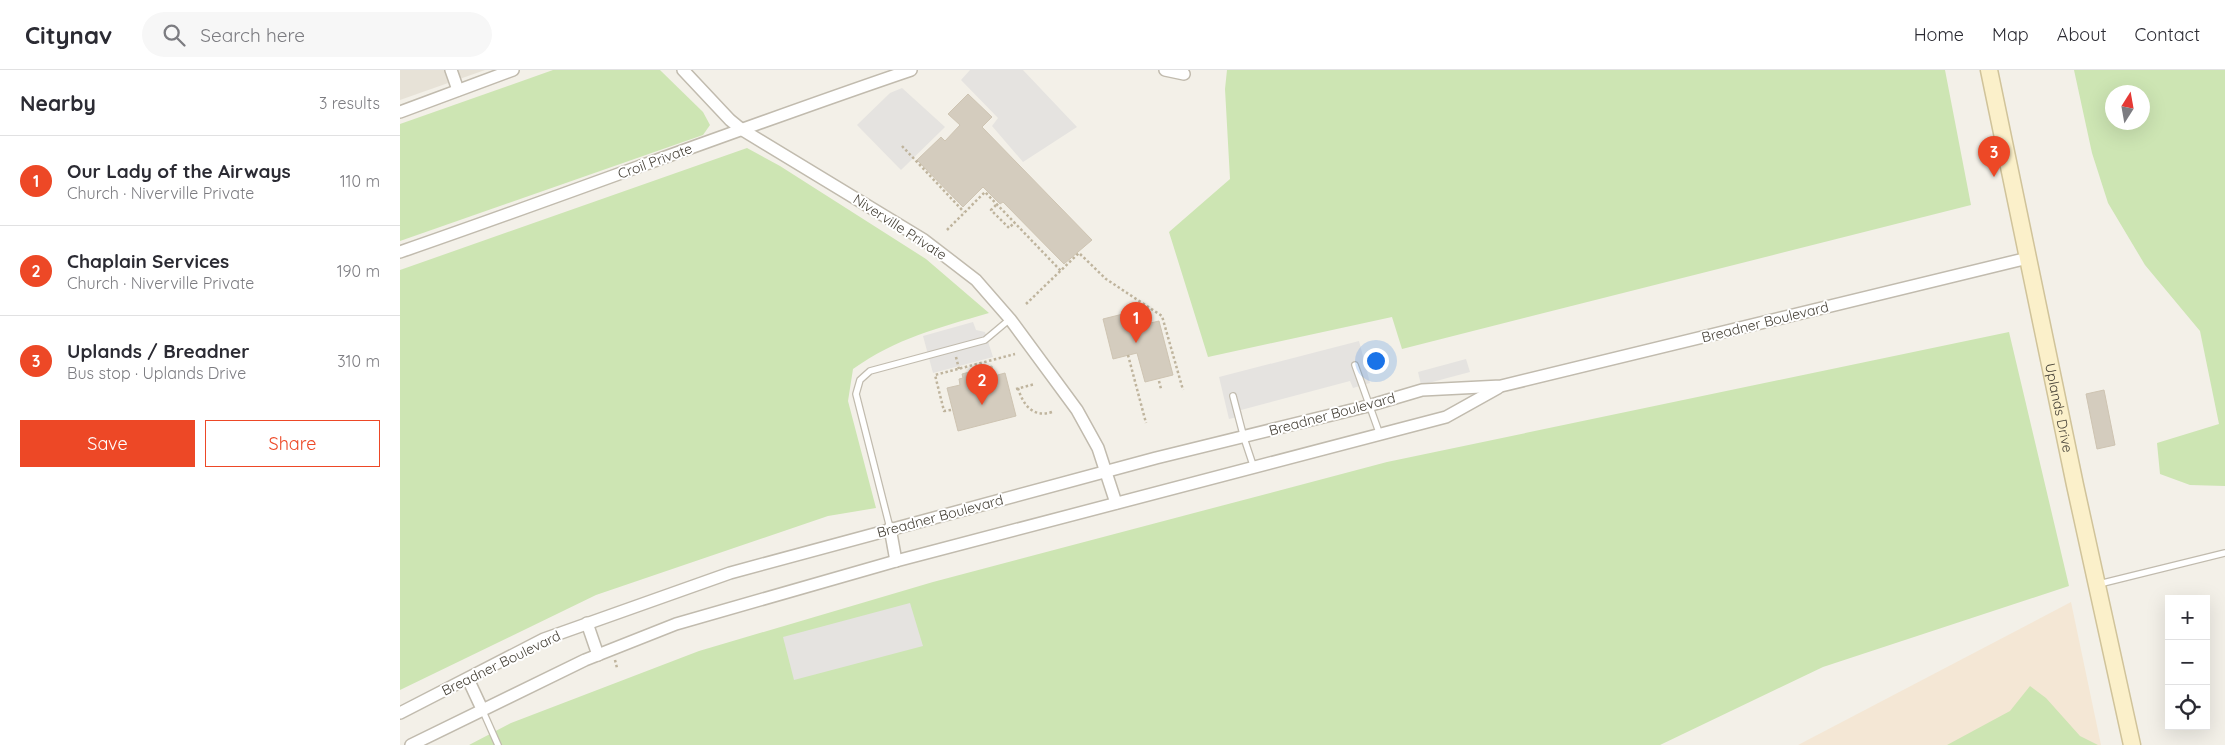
<!DOCTYPE html>
<meta charset="utf-8">
<style>
:root{--surface:#fff;--page:#f7f7f7;--text:#2b2b33;--muted:#7c7c81;--line:#e1e1e2;--accent:#ed4826}
body{margin:0;font-family:Quicksand,sans-serif;background:var(--page);color:var(--text)}
.controls{position:absolute;right:15px;bottom:15px;display:grid;overflow:hidden;border-radius:0px;box-shadow:0 5px 20px #0002}
.controls button{width:45px;height:45px;display:grid;place-items:center;padding:0;border:0;border-bottom:1px solid var(--line);background:var(--surface);color:var(--text);font:25px sans-serif}
.compass{position:absolute;left:1705px;top:15px;width:45px;height:45px;border-radius:50%;background:var(--surface);box-shadow:0 5px 20px #0002;rotate:11deg}
.you{position:absolute;left:975px;top:290px;width:18px;height:18px;margin:-12px;border:4px solid #fff;border-radius:50%;background:#1a73e8;box-shadow:0 0 0 8px #1a73e833}
.badge{display:grid;place-items:center;width:32px;height:32px;border-radius:50%;background:var(--accent);color:#fff;font-size:16px;font-weight:700}
.pin{position:absolute;translate:-50% -41px;filter:drop-shadow(0 1px 2px #0008)}
.pin::after{content:'';position:absolute;top:26px;width:18px;height:15px;background:inherit;clip-path:polygon(0 0,100% 0,50% 100%)}
.list{margin:0;padding:0;list-style:none}
h2{display:flex;justify-content:space-between;align-items:center;height:65px;margin:0;padding:0 20px;font-size:21px}
h2 small{font-size:16px;font-weight:400;color:var(--muted)}
.list li{display:grid;grid-template-columns:32px 1fr auto;gap:15px;align-items:center;box-sizing:border-box;height:90px;padding:0 20px;border-top:1px solid var(--line)}
.list b{display:block;font-size:19px;white-space:nowrap}
.list p{margin:0;font-size:16px;white-space:nowrap;color:var(--muted)}
.list em{font-size:16px;font-style:normal;color:var(--muted)}
.actions{display:flex;gap:10px;padding:15px 20px}
.actions a{flex:1;padding:11px 0;border:1px solid var(--accent);border-radius:0px;text-align:center;font-size:18px;color:var(--accent)}
.actions .main{background:var(--accent);color:#fff}
.icon{flex:none;width:28px;height:28px;fill:none;stroke:currentColor;stroke-width:2;stroke-linecap:round;stroke-linejoin:round}
.map{position:relative;flex:none;width:1825px;height:675px;overflow:hidden}
header{display:flex;align-items:center;gap:30px;box-sizing:border-box;height:70px;padding:0 25px;background:var(--surface);border-bottom:1px solid var(--line)}
header strong{font-size:24px}
nav{display:flex;gap:28px;margin-inline-start:auto;font-size:18px}
.search{width:350px;height:45px;background:var(--page);display:flex;align-items:center;gap:12px;box-sizing:border-box;padding:0 18px;border-radius:28px;color:var(--muted);font-size:19px}
main{display:flex}
aside{flex:1;background:var(--surface)}
.map>svg:first-child{display:block}
.residential{fill:#e7e2d7}
.commercial{fill:#f4e7d5}
.green{fill:#cde5b3;fill-rule:evenodd}
.parking{fill:#e5e3e0}
.building{fill:#d4ccbe;stroke:#cec4b2}
.lines{fill:none;stroke-linecap:round;stroke-linejoin:round}
.lane-casing{stroke:#c1bbae;stroke-width:8}
.street-casing{stroke:#c1bbae;stroke-width:14}
.secondary-casing{stroke:#d0c39a;stroke-width:19}
.path{stroke:#bfb49d;stroke-width:2.5;stroke-dasharray:2.5 2.5;stroke-linecap:butt}
.lane{stroke:#fff;stroke-width:5.5}
.street{stroke:#fff;stroke-width:11}
.secondary{stroke:#fbf0ca;stroke-width:16}
.labels{text-anchor:middle;stroke-width:4;stroke-linejoin:round;paint-order:stroke}
.street-label{font-size:14px;fill:#464137;stroke:#fff}
</style>
<header>
<strong>Citynav</strong>
<div class="search"><svg class="icon" aria-label="search" viewBox="0 0 24 24"><circle cx="10" cy="10" r="6"/><path d="M15 15l6 6"/></svg>Search here</div>
<nav><a>Home</a><a>Map</a><a>About</a><a>Contact</a></nav>
</header>
<main>
<aside>
<h2>Nearby<small>3 results</small></h2>
<ul class="list">
<li><span class="badge">1</span><div><b>Our Lady of the Airways</b><p>Church · Niverville Private</p></div><em>110 m</em></li>
<li><span class="badge">2</span><div><b>Chaplain Services</b><p>Church · Niverville Private</p></div><em>190 m</em></li>
<li><span class="badge">3</span><div><b>Uplands / Breadner</b><p>Bus stop · Uplands Drive</p></div><em>310 m</em></li>
</ul>
<div class="actions"><a class="main">Save</a><a>Share</a></div>
</aside>
<div class="map">
<svg width="1825" height="675" viewBox="0 0 1825 675">
<rect width="100%" height="100%" fill="#f3f0e8"/>
<path class="residential" d="M0 0H85L0 30Z"/>
<path class="commercial" d="M1671 532 1701 675H1398Z"/>
<g class="green">
<path d="M153 0H260L303 42 310 55 303 65 0 171V54Z"/>
<path d="M827 0H1545L1571 135 1002 279 992 247 808 287 769 162 830 109 825 19Z"/>
<path d="M1674 0H1825V416L1790 415 1760 404 1757 373 1819 354 1800 261 1745 195 1708 133 1692 83ZM1712 22H1742V52H1712Z"/>
<path d="M347 78 380 96 526 189 589 243C538 258 497 268 453 299L448 331 476 438 428 446 196 525 0 620V200Z"/>
<path d="M1609 262 1669 516 1423 597 1260 675H69L111 653 299 581 533 512 987 392Z"/>
<path d="M1630 616 1646 628 1680 666 1698 675H1547L1610 641Z"/>
</g>
<g class="parking">
<path d="M570 0H623L677 57 623 92 592 56 598 48 561 10Z"/>
<path d="M502 18 545 57 501 100 457 55 490 23Z"/>
<path d="M573 252 576 260 585 262 593 287 533 303 523 266Z"/>
<path d="M959 271 970 313 953 318 950 311 841 340 842 346 829 349 819 307Z"/>
<path d="M1066 289 1070 302 1021 315 1018 302Z"/>
<path d="M510 533 523 576 394 610 383 567Z"/>
</g>
<g class="building">
<path d="M568 24 592 47 582 57 692 170 664 194 603 132 600 134 583 117 563 137 517 90 541 67 545 71 560 55 548 44Z"/>
<path d="M734 238 738 256 759 251 773 305 745 312 737 283 713 289 703 249 723 244 722 241Z"/>
<path d="M592 296 594 306 605 303 616 346 558 361 547 318 560 315 559 309 563 308 562 304Z"/>
<path d="M1704 320 1715 375 1697 379 1686 324Z"/>
</g>
<g class="lines">
<defs>
<g id="lane">
<path d="M955 295 980 365"/>
<path d="M833 326 844 368 854 398"/>
<path d="M490 458 456 324 460 310 470 301 585 270 610 249"/>
<path d="M1699 514 1825 483"/>
<path d="M82 639 98 675"/>
</g>
<g id="street">
<path d="M51 0 58 20"/>
<path d="M283 0 330 50 341 59 524 170 576 210 610 249 677 340 698 378 716 433"/>
<path d="M765 0 784 4"/>
<path d="M0 42 113 0"/>
<path d="M0 182C171 123 340 58 511 0"/>
<path d="M490 458 496 491"/>
<path d="M187 553 198 585"/>
<path d="M68 609 82 639"/>
<path d="M0 643 144 569 330 503 756 388 968 336 1022 320 1101 316 1628 188"/>
<path d="M11 675 185 590 276 554 496 491 1046 347 1098 318"/>
</g>
<g id="secondary">
<path id="s1" d="M1589 0 1675 415 1732 675"/>
</g>
</defs>
<use href="#lane" class="lane-casing"/>
<use href="#street" class="street-casing"/>
<use href="#secondary" class="secondary-casing"/>
<g class="path">
<path d="M502 76 564 142"/>
<path d="M596 135 591 140 609 158 614 153"/>
<path d="M547 160 585 122 661 201"/>
<path d="M626 234 679 183 706 209 762 246 783 320"/>
<path d="M728 285 746 353"/>
<path d="M556 287 559 299"/>
<path d="M759 311 761 319"/>
<path d="M618 318C623 335 633 348 652 342"/>
<path d="M616 319 635 314"/>
<path d="M551 340 544 341 535 305 615 284"/>
<path d="M215 590 217 598"/>
</g>
<use href="#lane" class="lane"/>
<use href="#street" class="street"/>
<use href="#secondary" class="secondary"/>
</g>
<g class="labels">
<g class="street-label">
<text transform="translate(255 91) rotate(-20)" y="5">Croil Private</text>
<text transform="translate(500 157) rotate(33)" y="5">Niverville Private</text>
<text transform="translate(1365 252) rotate(-14)" y="5">Breadner Boulevard</text>
<text dy="5" stroke="none"><textPath href="#s1" startOffset="345">Uplands Drive</textPath></text>
<text transform="translate(932 344) rotate(-15)" y="5">Breadner Boulevard</text>
<text transform="translate(540 446) rotate(-15)" y="5">Breadner Boulevard</text>
<text transform="translate(101 593) rotate(-26)" y="5">Breadner Boulevard</text>
</g>
</g>
</svg>
<div class="controls">
<button>+</button>
<button>−</button>
<button><svg class="icon" aria-label="locate" viewBox="0 0 24 24"><circle cx="12" cy="12" r="6"/><path d="M12 2v4M12 18v4M2 12h4M18 12h4"/></svg></button>
</div>
<svg class="compass" viewBox="-18 -18 36 36"><path d="M0-13l5 13h-10z" fill="#e53935"/><path d="M0 13l5-13h-10z" fill="#7c7c81"/></svg>
<div class="you"></div>
<div class="pin badge" style="left:736px;top:273px">1</div>
<div class="pin badge" style="left:582px;top:335px">2</div>
<div class="pin badge" style="left:1594px;top:107px">3</div>
</div>
</main>
